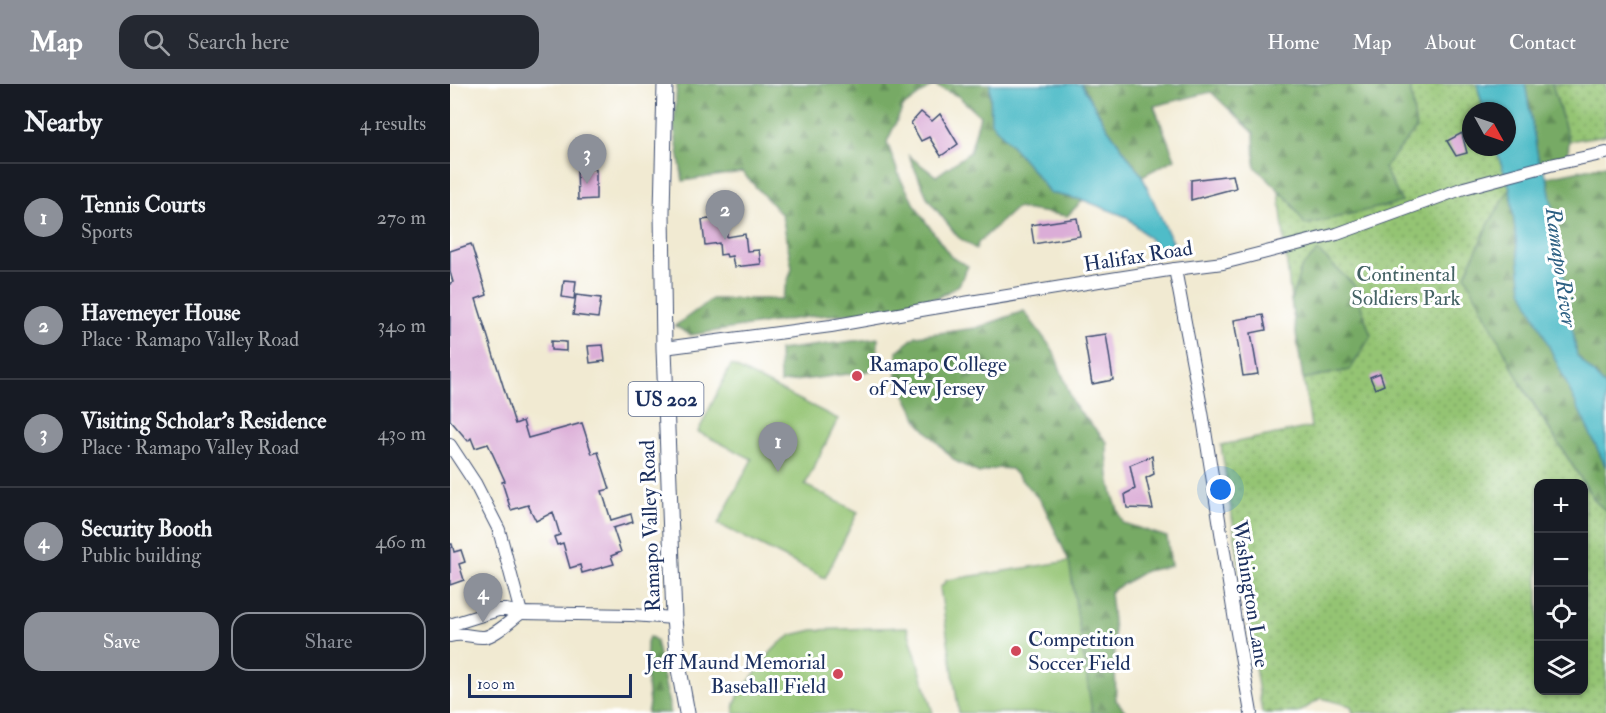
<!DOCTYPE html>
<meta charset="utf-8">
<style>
:root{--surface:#171b24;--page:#242831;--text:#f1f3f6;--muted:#9ea1a6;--line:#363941;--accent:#8c9099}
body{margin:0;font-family:"IM FELL Double Pica",serif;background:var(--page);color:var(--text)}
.controls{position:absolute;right:18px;bottom:18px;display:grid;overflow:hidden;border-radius:12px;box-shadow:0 2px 4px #0004}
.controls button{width:54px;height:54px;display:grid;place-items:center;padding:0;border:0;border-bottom:2px solid var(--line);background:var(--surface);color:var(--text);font:30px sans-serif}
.compass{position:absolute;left:1012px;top:18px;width:54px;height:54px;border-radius:50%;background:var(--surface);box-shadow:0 2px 4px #0004;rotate:130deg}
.scale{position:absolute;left:18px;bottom:15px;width:164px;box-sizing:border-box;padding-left:6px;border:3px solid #1b2f5e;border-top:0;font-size:16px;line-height:21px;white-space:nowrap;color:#1b2f5e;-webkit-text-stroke:4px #fff;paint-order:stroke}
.you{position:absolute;left:771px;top:406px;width:21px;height:21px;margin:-15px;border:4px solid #fff;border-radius:50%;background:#1a73e8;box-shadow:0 0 0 9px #1a73e833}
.badge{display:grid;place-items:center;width:39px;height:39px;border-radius:50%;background:var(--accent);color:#fff;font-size:20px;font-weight:700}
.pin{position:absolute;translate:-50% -50px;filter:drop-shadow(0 2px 3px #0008)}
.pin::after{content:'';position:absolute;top:32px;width:21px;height:18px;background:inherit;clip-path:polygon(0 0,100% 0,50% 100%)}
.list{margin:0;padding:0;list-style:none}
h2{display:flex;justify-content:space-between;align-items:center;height:78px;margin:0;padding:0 24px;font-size:26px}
h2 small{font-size:20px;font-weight:400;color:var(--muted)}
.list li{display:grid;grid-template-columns:39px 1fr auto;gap:18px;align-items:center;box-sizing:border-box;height:108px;padding:0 24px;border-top:2px solid var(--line)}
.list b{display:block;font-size:22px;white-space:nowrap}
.list p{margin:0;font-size:20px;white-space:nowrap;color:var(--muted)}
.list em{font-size:20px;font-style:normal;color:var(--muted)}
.actions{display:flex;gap:12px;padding:18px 24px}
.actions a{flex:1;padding:14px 0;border:2px solid var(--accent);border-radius:18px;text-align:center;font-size:21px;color:var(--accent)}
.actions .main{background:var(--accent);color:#fff}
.icon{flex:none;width:33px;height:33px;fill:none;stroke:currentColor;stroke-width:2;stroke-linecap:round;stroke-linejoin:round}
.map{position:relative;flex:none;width:1156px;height:629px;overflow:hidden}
header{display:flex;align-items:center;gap:36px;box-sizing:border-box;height:84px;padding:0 30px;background:var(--accent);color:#fff}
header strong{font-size:28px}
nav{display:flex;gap:33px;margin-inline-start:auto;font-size:21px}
.search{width:420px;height:54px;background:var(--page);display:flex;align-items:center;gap:15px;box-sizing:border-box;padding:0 21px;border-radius:18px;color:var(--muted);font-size:22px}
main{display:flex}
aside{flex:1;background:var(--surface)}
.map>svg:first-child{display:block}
.green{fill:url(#green-dots);stroke:#587a68;stroke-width:1.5;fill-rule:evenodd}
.forest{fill:url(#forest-firs);stroke:#496c62;stroke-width:1.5}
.pitch{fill:#94c473;stroke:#587a68;stroke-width:1.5}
.water{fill:#4fbcc8;stroke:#357693;stroke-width:1.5}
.building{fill:#dbadd7}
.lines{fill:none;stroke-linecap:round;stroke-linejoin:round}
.minor-casing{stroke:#3b4b6f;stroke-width:14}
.major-casing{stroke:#3b4b6f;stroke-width:17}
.minor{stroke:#fff;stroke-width:12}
.major{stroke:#fff;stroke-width:15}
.poi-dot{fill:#d1495b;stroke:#fff;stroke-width:2}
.labels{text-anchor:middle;stroke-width:6;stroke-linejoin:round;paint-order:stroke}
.shield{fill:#fff;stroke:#5f6d8e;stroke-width:1.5}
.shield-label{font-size:20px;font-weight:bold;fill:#1b2f5e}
.street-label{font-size:21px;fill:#1b2f5e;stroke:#fff}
.park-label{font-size:21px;fill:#456365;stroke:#fff}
.poi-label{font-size:21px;fill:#1b2f5e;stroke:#fff;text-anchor:start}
.water-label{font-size:22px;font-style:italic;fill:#2d6083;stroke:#fff}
</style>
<header>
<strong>Map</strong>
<div class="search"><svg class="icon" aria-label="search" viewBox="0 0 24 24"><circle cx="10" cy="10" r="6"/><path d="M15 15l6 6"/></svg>Search here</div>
<nav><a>Home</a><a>Map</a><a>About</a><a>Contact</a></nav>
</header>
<main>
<aside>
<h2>Nearby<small>4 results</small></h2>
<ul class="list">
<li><span class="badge">1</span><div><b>Tennis Courts</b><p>Sports</p></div><em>270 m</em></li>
<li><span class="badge">2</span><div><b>Havemeyer House</b><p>Place · Ramapo Valley Road</p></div><em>340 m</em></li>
<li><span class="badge">3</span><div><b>Visiting Scholar's Residence</b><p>Place · Ramapo Valley Road</p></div><em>430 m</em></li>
<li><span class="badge">4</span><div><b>Security Booth</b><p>Public building</p></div><em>460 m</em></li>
</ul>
<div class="actions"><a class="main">Save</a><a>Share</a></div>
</aside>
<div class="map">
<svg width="1156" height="629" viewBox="0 0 1156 629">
<defs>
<pattern id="green-dots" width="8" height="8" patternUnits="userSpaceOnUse" patternTransform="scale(1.5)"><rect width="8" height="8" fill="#94c473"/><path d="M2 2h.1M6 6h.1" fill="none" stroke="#78a062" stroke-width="1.8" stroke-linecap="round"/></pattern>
<pattern id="forest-firs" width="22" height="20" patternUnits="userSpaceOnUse" patternTransform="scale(1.5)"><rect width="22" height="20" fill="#77aa65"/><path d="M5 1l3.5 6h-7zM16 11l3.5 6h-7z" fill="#618b56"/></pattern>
</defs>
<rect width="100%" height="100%" fill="#fff"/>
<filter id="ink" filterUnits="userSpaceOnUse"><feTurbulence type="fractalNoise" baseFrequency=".0167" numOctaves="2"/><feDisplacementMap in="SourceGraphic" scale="12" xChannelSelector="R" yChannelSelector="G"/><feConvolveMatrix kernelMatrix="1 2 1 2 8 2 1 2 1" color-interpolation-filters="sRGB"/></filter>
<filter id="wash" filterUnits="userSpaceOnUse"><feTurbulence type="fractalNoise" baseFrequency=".008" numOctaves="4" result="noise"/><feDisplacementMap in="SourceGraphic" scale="24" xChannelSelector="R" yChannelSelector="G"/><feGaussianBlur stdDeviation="1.35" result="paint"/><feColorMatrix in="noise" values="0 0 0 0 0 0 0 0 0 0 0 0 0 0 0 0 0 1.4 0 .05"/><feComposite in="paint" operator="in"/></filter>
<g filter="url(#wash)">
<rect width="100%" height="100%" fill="#f1ead2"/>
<g class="green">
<path d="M817 0H1027L1034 27H1021V63H1045L1060 104 1071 301 1145 417 1156 427V629H903L901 622 871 614 848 629H812L771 361 861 343 841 216ZM1088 400H1134V606H1088Z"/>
<path d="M1102 0H1156V51L1119 57Z"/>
</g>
<g class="forest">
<path d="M227 0H540L541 38 576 78 600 109 633 116 617 132 566 124 528 159 526 165 508 153 478 115 459 72 486 92 520 68 530 32 508 12 483 1 453 23 437 58 450 94 471 131 501 173 518 182 509 201 489 213 428 228 363 232 241 251 225 242 262 215H332L342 184 332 131 292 88 233 97 224 43Z"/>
<path d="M631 0H960L966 45 934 84 952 118 855 141 840 117 805 83 804 49 761 8 704 22 725 75 692 92 657 43Z"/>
<path d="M1075 0H1102L1119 57 1118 70 1090 79 1088 74Z"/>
<path d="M1156 81V303L1127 272 1097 93Z"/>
<path d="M1060 104 1073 206 1156 383V427L1145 417 1071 300 1015 191 1038 141Z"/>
<path d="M868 167 904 201 921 252 900 286 853 295 841 216 851 184Z"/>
<path d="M574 227 603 266 624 321 657 358C657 390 661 410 673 439L717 453 721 482 695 487 660 508 664 547 666 616 677 629H642L619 477 592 418 561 385 549 384 529 389 505 377 470 340 447 295V267L466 252 526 244Z"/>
<path d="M428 254 427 285 413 288 330 299 329 266Z"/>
<path d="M199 553 203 554 206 557 221 629H197L199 620 196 589 197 558Z"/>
</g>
<g class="pitch">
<path d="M281 281 388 335 355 401 408 428 375 494 268 440 302 375 248 348Z"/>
<path d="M619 477 642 629H509L490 504 497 496Z"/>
<path d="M457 543 483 629H284L285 620 288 612 321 568 330 559 342 551 363 546Z"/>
</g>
<g class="water">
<path d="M540 0H631L657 43 692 92 724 162 709 164 677 133 633 116 600 109 576 78 541 38Z"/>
<path d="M1027 0H1075L1088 74 1097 93 1127 272 1156 303V383L1072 205 1060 104 1045 63H1057V27H1034Z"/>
</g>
<g id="blocks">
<g class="building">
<path d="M471 28 482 37 490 30 508 60 491 72 479 53 471 57 461 39Z"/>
<path d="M1012 49 1017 69 1006 72 997 57Z"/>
<path d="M127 85H146V115L128 116Z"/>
<path d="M783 91 786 104 741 116V96Z"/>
<path d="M275 133 277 153 295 150 297 167 309 166 311 180 284 183 282 172 277 173 276 170 270 171 269 159 255 161 252 136Z"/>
<path d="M627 134 630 152 584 160 581 141Z"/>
<path d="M21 160 37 211 26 215 65 340 73 337 78 354 132 339 142 370 148 368 160 405 152 407 161 436 181 430 183 438 163 444 171 468 161 472 164 480 132 489 130 481 120 484 113 459 107 461 104 453 110 451 103 428 86 437 78 421 61 426 52 398 55 397 38 360 25 364 21 354 18 357 0 336V199L3 198 0 188V167Z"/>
<path d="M114 196 126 197 124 215 112 213Z"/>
<path d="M126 211 151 214 148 234 123 231Z"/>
<path d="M813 231 816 246 801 249 808 290 793 292 784 236Z"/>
<path d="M656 250 663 296 642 300 634 253Z"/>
<path d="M101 257 116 258V267L101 266Z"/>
<path d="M153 261 155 277 140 279 138 262Z"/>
<path d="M930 289 934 301 925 305 920 293Z"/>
<path d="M702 372 704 390 696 394 703 425 677 424 675 410 685 405 680 381Z"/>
<path d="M0 460H2L4 468 11 466 15 478 9 480 14 496 0 501Z"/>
</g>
</g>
</g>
<g filter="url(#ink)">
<use href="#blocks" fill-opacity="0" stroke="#3b4b6f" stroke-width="1.5"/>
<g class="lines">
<defs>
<g id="minor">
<path d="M725 185 752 328 785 537 801 629"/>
<path d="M214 264 381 242 477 225 655 196 725 185 773 179 887 150 1014 104 1100 81 1156 69"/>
<path d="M0 361 25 399 49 446 71 529"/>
<path d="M0 541 48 526H56L71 529 182 531 224 534"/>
<path d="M0 552C14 548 23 554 34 553 45 552 62 535 71 529"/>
</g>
<path id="major" d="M215 0 212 128 214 264 224 534 228 580 237 629"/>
</defs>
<use href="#minor" class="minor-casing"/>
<use href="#major" class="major-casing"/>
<use href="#minor" class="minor"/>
<use href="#major" class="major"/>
</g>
</g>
<g class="poi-dot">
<circle cx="407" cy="292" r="6"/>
<circle cx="566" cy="567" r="6"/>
<circle cx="388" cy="590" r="6"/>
</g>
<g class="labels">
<rect class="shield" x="178.5" y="298" width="75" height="34" rx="4.5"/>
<g class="shield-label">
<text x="216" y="322">US 202</text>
</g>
<g class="street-label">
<text transform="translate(688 172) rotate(-9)" y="7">Halifax Road</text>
<text transform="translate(200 442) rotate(-92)" y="7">Ramapo Valley Road</text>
<text transform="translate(801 510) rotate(81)" y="7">Washington Lane</text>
</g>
<g class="park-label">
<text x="956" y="197">Continental<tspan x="956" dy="24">Soldiers Park</tspan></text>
</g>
<g class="poi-label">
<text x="419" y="287">Ramapo College<tspan x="419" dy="24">of New Jersey</tspan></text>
<text x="578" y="562">Competition<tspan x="578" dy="24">Soccer Field</tspan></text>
<text x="376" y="585" text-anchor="end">Jeff Maund Memorial<tspan x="376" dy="24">Baseball Field</tspan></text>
</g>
<g class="water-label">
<text transform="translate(1112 183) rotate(82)" y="8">Ramapo River</text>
</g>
</g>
</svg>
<div class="controls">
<button>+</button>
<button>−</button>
<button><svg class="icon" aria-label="locate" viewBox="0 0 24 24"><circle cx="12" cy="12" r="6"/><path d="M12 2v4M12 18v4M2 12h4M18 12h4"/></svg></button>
<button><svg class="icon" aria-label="layers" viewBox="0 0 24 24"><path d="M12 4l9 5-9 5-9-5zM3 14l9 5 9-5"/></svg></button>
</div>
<svg class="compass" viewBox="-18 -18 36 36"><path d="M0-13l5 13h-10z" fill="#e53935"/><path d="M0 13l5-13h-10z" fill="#9ea1a6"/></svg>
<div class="scale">100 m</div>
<div class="you"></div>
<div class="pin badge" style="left:328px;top:388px">1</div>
<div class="pin badge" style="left:275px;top:156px">2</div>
<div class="pin badge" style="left:137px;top:100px">3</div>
<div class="pin badge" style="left:33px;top:539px">4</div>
</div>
</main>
